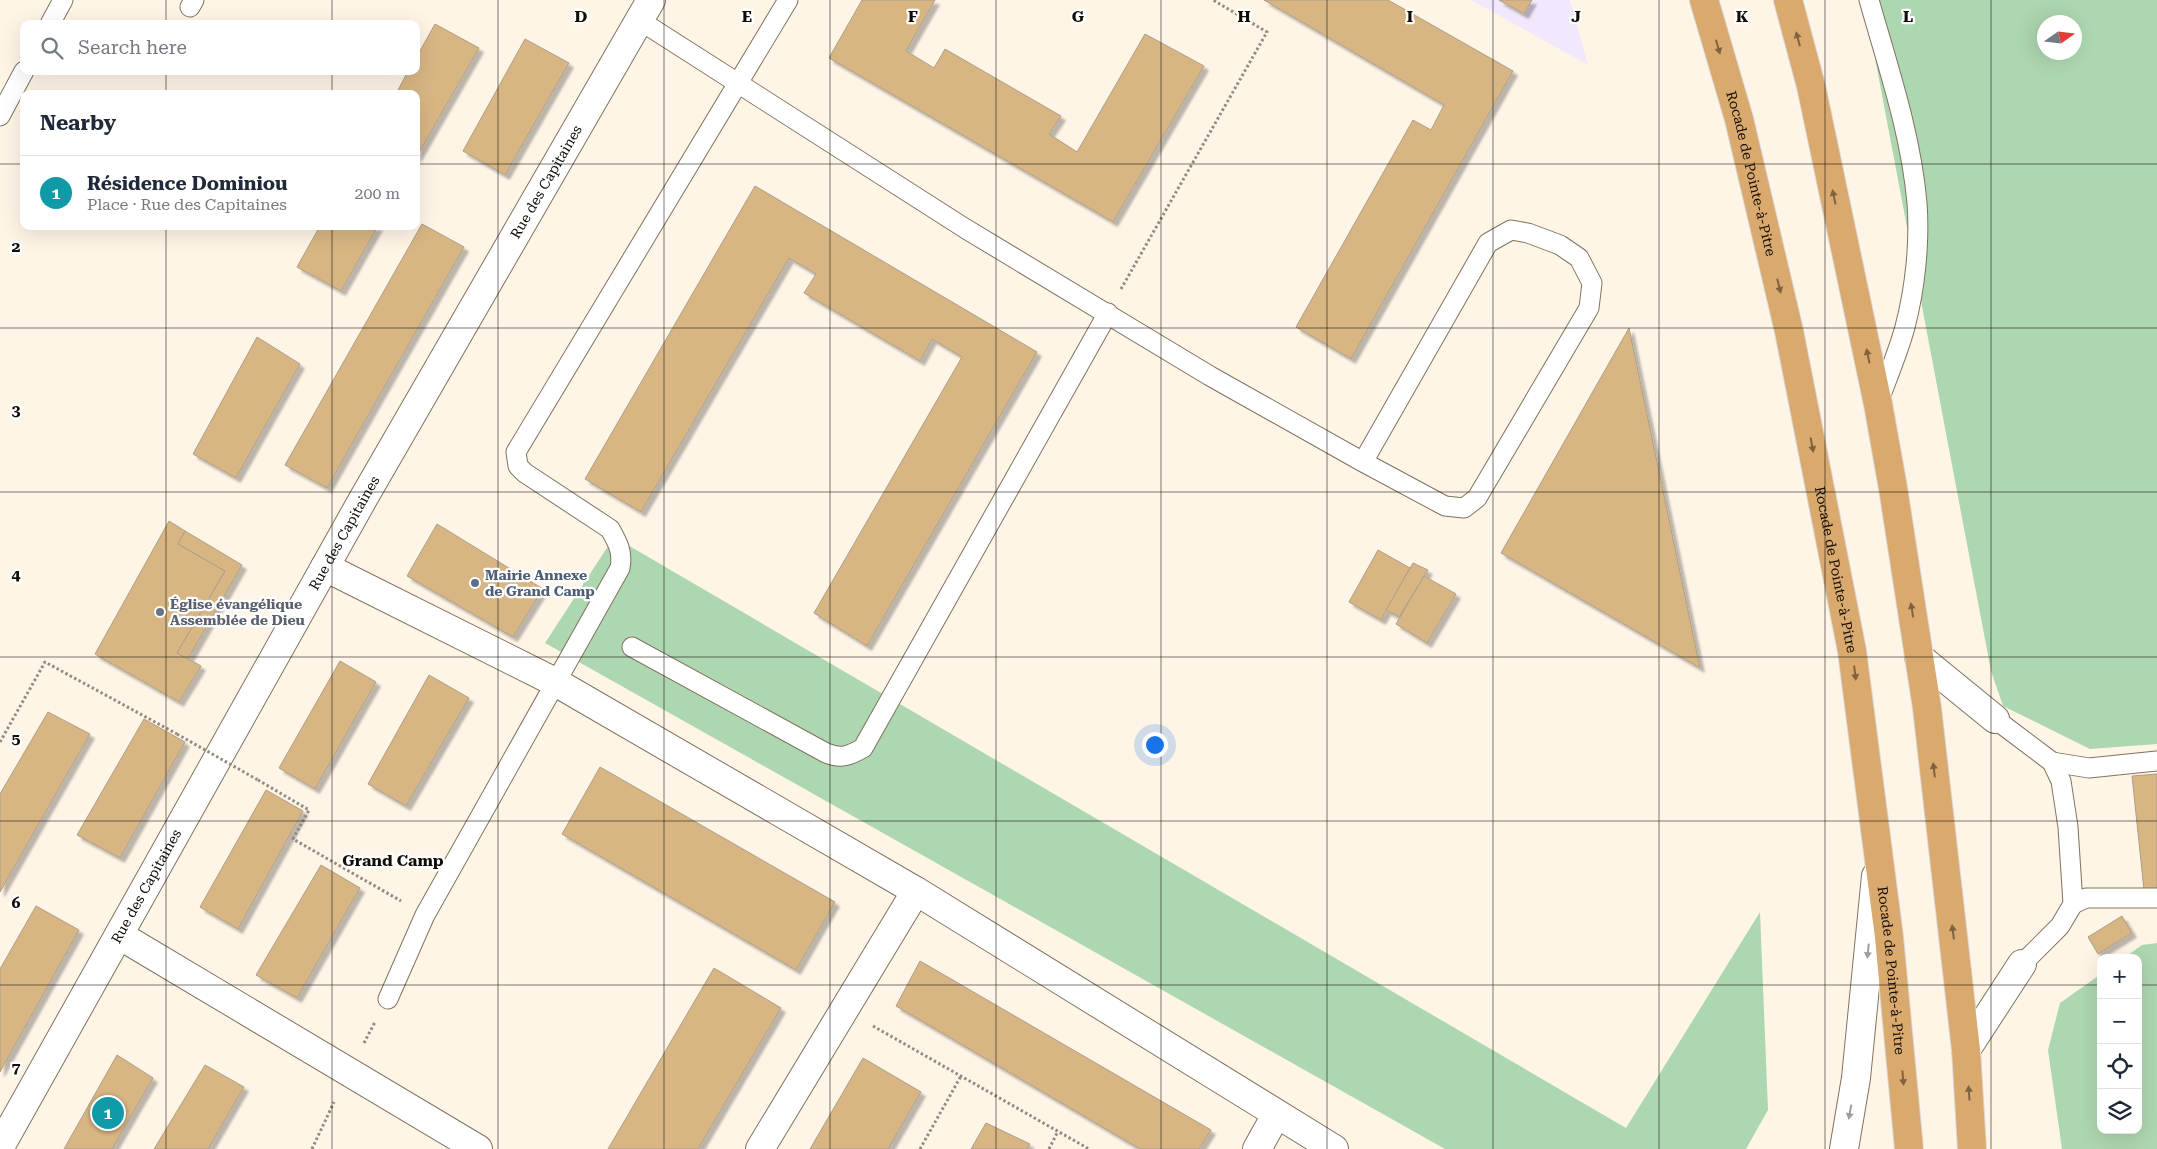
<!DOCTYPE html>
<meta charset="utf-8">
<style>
:root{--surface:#fff;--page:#f2f2f3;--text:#1f2937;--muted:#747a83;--line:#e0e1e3;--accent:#356f58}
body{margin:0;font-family:"Roboto Serif",serif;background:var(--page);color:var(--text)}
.controls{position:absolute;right:15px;bottom:15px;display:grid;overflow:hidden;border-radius:10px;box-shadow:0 5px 20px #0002}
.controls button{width:45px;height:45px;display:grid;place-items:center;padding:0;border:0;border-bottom:1px solid var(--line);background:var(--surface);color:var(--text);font:25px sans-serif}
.compass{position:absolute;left:2037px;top:15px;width:45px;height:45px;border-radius:50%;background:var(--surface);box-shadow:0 5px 20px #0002;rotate:76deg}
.you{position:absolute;left:1154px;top:744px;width:18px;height:18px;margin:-12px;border:4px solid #fff;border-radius:50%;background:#1a73e8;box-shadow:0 0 0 8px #1a73e833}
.badge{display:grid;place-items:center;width:32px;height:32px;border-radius:50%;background:var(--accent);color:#fff;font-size:16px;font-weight:700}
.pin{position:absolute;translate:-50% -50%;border:2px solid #fff;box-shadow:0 1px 5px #0006}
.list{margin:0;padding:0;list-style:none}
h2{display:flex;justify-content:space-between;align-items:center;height:65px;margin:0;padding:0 20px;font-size:21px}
h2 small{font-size:16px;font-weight:400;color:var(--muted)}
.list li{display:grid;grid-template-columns:32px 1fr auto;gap:15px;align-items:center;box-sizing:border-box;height:75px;padding:0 20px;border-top:1px solid var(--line)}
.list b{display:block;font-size:19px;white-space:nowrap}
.list p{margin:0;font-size:16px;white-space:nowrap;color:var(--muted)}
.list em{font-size:16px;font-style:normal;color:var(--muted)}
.icon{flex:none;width:28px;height:28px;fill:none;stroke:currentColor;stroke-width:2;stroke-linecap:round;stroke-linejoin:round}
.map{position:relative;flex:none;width:2157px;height:1149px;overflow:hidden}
.search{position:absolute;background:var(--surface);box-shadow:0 5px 20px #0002;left:20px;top:20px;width:400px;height:55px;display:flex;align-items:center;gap:12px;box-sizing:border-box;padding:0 18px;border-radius:10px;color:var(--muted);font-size:19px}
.panel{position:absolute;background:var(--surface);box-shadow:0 5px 20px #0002;left:20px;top:90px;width:400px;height:140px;border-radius:10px}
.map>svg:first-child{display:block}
.education{fill:#f1e8fd}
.green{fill:#add7b0;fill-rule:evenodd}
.building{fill:#d8b684;stroke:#ad9e88;filter:url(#shadow)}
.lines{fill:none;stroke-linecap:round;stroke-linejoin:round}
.lane-casing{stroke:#80725d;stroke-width:21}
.street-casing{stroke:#80725d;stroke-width:30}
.highway-casing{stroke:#d9d8d7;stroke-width:30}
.path{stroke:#938b81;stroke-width:3;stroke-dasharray:2.5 2.5;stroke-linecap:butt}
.lane{stroke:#fff;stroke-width:19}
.street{stroke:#fff;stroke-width:28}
.highway{stroke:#daa96e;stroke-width:28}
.path-bridge{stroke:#938b81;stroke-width:3;stroke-dasharray:2.5 2.5;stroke-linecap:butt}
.oneway{fill:#80623f}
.oneway2{fill:#a09e9b}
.grid{fill:none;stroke:#110c05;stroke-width:1;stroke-opacity:0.55}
.service-dot{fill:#5c6f8a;stroke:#fff;stroke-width:2}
.worship-dot{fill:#6b7280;stroke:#fff;stroke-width:2}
.labels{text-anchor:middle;stroke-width:4.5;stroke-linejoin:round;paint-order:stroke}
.street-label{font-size:14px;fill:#110c05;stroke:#fff}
.service-label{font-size:14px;font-weight:bold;fill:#4e5e75;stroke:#fff;text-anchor:start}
.worship-label{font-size:14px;font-weight:bold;fill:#5b616d;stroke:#fff;text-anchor:start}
.quarter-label{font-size:16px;font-weight:bold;fill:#110c05;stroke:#fff}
.grid-label{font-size:16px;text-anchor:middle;font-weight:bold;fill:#110c05;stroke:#fff;stroke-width:4.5;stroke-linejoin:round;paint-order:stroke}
</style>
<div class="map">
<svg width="2157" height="1149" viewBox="0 0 2157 1149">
<defs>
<filter id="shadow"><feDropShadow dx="4.5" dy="4.5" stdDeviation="1" flood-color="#0004"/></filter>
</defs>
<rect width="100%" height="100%" fill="#fff5e7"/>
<path class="education" d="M1471 0H1570L1588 65Z"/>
<g class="green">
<path d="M1864 0H2157V744L2090 749 2003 706 1991 671ZM2044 22H2074V52H2044Z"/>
<path d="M614 537 1626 1128 1760 912 1768 1110 1746 1149H1445L545 643Z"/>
<path d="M2157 943V1149H2062L2048 1050 2060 1003 2101 974V1130H2138V958H2124L2142 945Z"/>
</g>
<g class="building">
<path d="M862 0H935L906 51 934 68 945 49 1061 116 1049 134 1077 152 1145 34 1204 66 1113 222 829 58Z"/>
<path d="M1264 0H1388L1513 71 1351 359 1296 327 1413 120 1431 130 1444 105Z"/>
<path d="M1499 0H1532L1524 14Z"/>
<path d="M435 24 479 48 416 158V94H396L408 71H416V58Z"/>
<path d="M525 39 569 63 505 175 463 151Z"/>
<path d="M755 186 1037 352 867 646 814 613 962 357 932 339 920 361 804 293 816 274 789 258 641 512 585 479Z"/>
<path d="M422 224 464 247 327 488 285 465Z"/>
<path d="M320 226H378L341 291 297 267Z"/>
<path d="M1629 328 1700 668 1501 553Z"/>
<path d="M257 337 300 364 236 478 193 454Z"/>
<path d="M169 521 185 531 178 544 225 571 177 653 201 666 179 702 95 654Z"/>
<path d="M437 524 543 589 513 637 407 576Z"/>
<path d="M185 531 242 565 188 659 177 653 225 571 178 544Z"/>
<path d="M1378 550 1410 568 1381 620 1349 602Z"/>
<path d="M1413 563 1428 570 1399 617 1386 610Z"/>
<path d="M1424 576 1456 594 1427 643 1396 624Z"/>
<path d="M340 661 376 682 315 789 279 768Z"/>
<path d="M429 675 469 698 406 806 368 784Z"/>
<path d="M48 712 90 734 0 892V794Z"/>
<path d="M144 719 185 742 120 858 77 835Z"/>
<path d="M600 767 835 902 796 970 562 834Z"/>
<path d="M2157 774V888L2144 890 2132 776Z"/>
<path d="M266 790 303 811 238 929 200 907Z"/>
<path d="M321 865 360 888 297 998 256 975Z"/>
<path d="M36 906 79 930 0 1072V969Z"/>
<path d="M2122 916 2132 933 2098 954 2088 937Z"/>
<path d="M920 961 1211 1130 1199 1149H1140L896 1006Z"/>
<path d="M714 968 781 1008 698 1149H608Z"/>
<path d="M117 1055 153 1078 112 1149H64Z"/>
<path d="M863 1058 921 1092 888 1149H810Z"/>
<path d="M205 1065 244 1087 208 1149H154Z"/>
<path d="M986 1123 1030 1144 1027 1149H971Z"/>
</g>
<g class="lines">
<defs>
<g id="lane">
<path d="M1869 0C1888 67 1911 134 1917 203 1920 243 1915 289 1905 327 1898 353 1887 378 1878 403"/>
<path d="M190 7 194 0"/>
<path d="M639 20 966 229 1210 376 1363 462 1445 506 1464 508 1477 498 1589 308 1592 283 1579 258 1560 245 1528 233 1511 230 1488 243 1363 462"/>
<path d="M50 24 63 0"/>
<path d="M0 116 24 71"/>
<path d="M632 647 826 753C841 759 849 756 863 748L1108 313"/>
<path d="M1995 719 2052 762 2061 781 2068 827 2073 904 2060 926 2022 964"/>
<path d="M2052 762 2089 768 2157 761"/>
<path d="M2073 904 2086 898H2157"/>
<path d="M388 999 425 915 620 568C623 552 618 543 610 529L525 473 518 466 516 452 788 0"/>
</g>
<g id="street">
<path d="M325 567 557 683 916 891 1334 1149"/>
<path d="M1919 657 1995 719"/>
<path d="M119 935 478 1149"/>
<path d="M1966 1050 2022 964"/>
<path id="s1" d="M0 1147 363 499 651 0"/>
<path d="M760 1149 916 891"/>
<path d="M1257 1149 1276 1115"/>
<path d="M1844 1149 1856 1078 1876 876"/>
</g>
<g id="highway">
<path id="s2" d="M1704 0 1739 119 1789 331 1852 651 1889 937 1909 1149"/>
<path d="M1788 0 1811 86 1878 404 1893 488 1927 708 1966 1050 1972 1149"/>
</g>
</defs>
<use href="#lane" class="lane-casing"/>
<use href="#street" class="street-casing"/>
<use href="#highway" class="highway-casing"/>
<g class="path">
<path d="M1121 289 1267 32 1213 0"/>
<path d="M0 742 45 662 177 734"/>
<path d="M258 780 309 810 293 839 401 901"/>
<path d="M873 1026 1089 1149"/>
<path d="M364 1043 375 1022"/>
<path d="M312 1149 334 1102"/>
<path d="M920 1149 961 1076"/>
<path d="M1049 1149 1058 1131"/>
</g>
<use href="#lane" class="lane"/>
<use href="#street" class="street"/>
<use href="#highway" class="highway"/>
<path class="path-bridge" d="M177 734 258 780"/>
</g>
<defs><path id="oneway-solid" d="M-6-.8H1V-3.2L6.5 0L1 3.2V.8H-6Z" transform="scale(1.25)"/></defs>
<g class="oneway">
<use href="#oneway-solid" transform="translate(1798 39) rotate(-105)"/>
<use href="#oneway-solid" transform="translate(1718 47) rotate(74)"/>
<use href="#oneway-solid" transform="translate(1834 197) rotate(-102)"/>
<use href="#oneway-solid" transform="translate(1779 286) rotate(76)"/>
<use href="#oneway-solid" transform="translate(1868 356) rotate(-102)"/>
<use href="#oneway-solid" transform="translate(1812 445) rotate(79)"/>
<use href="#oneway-solid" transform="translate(1912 610) rotate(-99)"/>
<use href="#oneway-solid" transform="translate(1855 673) rotate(83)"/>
<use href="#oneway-solid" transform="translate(1934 770) rotate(-97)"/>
<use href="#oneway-solid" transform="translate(1953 932) rotate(-97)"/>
<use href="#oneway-solid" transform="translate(1903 1078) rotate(85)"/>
<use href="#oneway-solid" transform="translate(1969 1093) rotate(-94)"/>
</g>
<g class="oneway2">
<use href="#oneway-solid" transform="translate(1868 951) rotate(96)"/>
<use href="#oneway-solid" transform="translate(1850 1112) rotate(100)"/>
</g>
<path class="grid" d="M166 0V24M332 0V24M498 0V1149M664 0V1149M830 0V1149M996 0V1149M1161 0V1149M1327 0V1149M1493 0V1149M1659 0V1149M1825 0V1149M1991 0V1149M166 71V94M332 71V94M0 164H24M416 164H2157M166 226V1149M332 226V1149M0 328H2157M0 492H2157M0 657H2157M0 821H2157M0 985H2101M2138 985H2157"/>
<circle class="service-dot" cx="475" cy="583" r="5"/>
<circle class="worship-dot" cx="160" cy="612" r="5"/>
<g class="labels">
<g class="street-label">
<text dy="5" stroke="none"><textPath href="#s2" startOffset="180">Rocade de Pointe-à-Pitre</textPath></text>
<text dy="5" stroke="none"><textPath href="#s1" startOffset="1109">Rue des Capitaines</textPath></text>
<text dy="5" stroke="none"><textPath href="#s1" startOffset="704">Rue des Capitaines</textPath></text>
<text dy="5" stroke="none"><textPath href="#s2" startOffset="585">Rocade de Pointe-à-Pitre</textPath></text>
<text dy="5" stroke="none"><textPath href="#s1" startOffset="299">Rue des Capitaines</textPath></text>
<text dy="5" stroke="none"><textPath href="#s2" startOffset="990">Rocade de Pointe-à-Pitre</textPath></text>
</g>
<g class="service-label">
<text x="485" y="580">Mairie Annexe<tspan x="485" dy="16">de Grand Camp</tspan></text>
</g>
<g class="worship-label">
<text x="170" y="609">Église évangélique<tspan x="170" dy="16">Assemblée de Dieu</tspan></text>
</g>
<g class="quarter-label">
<text x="393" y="866">Grand Camp</text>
</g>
</g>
<g class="grid-label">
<text x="581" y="22">D</text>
<text x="747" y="22">E</text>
<text x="913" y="22">F</text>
<text x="1078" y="22">G</text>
<text x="1244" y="22">H</text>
<text x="1410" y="22">I</text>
<text x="1576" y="22">J</text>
<text x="1742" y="22">K</text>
<text x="1908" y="22">L</text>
<text x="16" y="252">2</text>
<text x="16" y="416">3</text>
<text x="16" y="580">4</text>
<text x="16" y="744">5</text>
<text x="16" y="908">6</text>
<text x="16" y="1073">7</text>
</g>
</svg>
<div class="controls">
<button>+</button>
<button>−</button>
<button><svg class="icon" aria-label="locate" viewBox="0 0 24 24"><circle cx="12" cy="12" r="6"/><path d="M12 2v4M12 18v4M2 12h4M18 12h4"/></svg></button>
<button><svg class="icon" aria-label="layers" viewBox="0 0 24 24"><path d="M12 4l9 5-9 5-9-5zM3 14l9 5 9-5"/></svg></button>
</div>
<svg class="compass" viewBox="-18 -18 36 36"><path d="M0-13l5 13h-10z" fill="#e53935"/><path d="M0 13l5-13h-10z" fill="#747a83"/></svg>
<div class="you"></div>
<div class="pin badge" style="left:108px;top:1113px;background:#0f9aa8">1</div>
<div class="search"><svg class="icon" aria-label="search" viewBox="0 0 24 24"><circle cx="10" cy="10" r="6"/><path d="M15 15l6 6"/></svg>Search here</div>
<section class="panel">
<h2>Nearby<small></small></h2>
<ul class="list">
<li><span class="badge" style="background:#0f9aa8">1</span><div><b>Résidence Dominiou</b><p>Place · Rue des Capitaines</p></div><em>200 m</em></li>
</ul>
</section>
</div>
